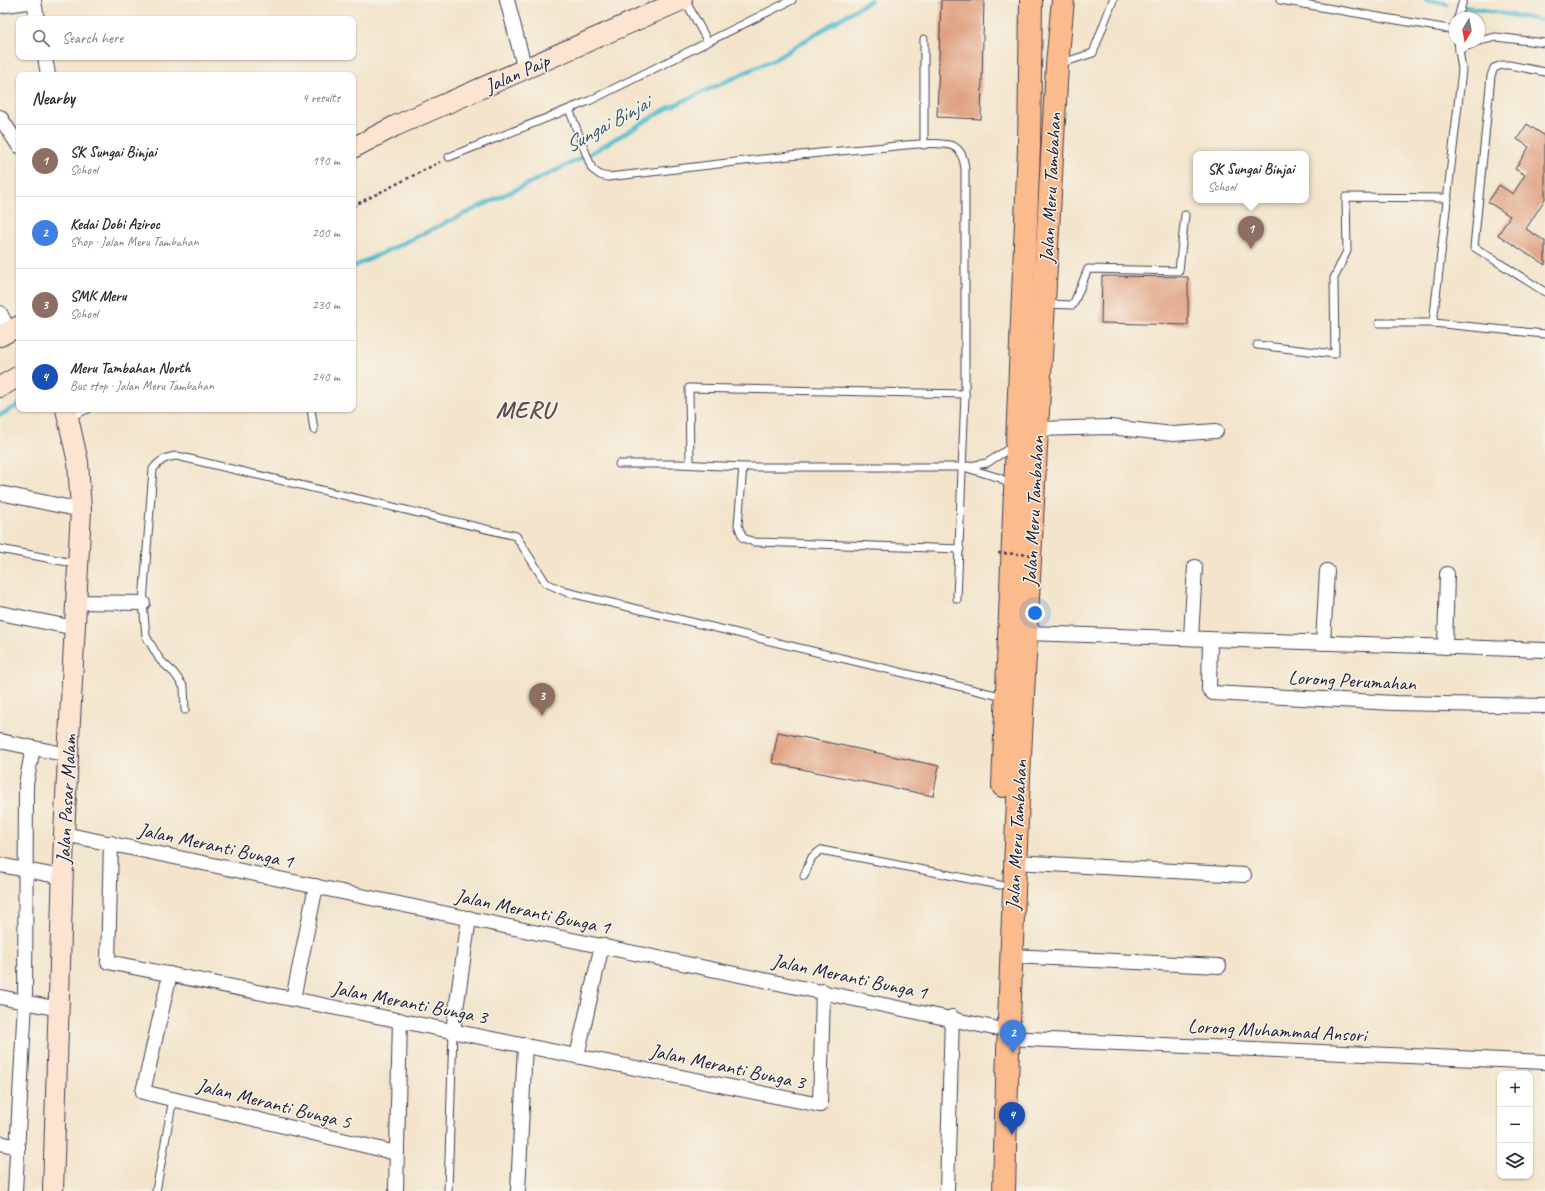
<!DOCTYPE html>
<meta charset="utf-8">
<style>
:root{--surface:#fff;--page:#f7f7f7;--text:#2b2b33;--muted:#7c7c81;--line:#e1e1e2;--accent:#d1495b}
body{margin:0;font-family:Caveat,sans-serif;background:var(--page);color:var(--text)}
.controls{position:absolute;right:12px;bottom:12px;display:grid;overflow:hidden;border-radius:8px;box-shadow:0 1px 3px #0004}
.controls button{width:36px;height:36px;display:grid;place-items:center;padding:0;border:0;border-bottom:1px solid var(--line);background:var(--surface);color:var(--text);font:20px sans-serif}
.compass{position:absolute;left:1449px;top:12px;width:36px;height:36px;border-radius:50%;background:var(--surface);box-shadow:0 1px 3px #0004;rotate:190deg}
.you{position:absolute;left:1035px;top:613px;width:14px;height:14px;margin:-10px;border:3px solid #fff;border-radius:50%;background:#1a73e8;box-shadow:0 0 0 6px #1a73e833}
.badge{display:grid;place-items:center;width:26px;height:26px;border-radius:50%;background:var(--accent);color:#fff;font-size:13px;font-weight:700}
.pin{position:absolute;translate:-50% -33px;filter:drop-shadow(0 1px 2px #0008)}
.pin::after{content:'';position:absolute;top:21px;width:14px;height:12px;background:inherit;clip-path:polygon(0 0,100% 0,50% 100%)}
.popup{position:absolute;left:1193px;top:151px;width:116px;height:52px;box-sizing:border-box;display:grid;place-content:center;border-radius:8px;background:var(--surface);filter:drop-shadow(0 1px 3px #0005);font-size:13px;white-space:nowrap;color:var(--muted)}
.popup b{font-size:15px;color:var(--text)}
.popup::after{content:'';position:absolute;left:50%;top:100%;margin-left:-8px;border:8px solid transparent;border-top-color:var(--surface)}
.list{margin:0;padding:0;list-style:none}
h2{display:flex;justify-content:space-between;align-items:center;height:52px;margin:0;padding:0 16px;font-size:17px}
h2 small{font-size:13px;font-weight:400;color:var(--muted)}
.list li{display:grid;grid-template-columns:26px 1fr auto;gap:12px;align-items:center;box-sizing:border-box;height:72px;padding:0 16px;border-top:1px solid var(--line)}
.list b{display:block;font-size:15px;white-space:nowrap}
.list p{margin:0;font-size:13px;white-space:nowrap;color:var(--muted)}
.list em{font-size:13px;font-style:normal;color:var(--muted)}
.icon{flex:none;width:22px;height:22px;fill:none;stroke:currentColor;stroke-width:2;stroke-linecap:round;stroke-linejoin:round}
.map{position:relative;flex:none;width:1545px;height:1191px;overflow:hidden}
.search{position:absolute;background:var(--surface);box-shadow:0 1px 3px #0004;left:16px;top:16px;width:340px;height:44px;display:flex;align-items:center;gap:10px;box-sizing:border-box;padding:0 14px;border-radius:8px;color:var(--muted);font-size:15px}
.panel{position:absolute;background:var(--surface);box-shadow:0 1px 3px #0004;left:16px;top:72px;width:340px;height:340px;border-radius:8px}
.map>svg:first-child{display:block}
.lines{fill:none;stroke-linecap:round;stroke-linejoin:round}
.stream{stroke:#51bacf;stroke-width:4.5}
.building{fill:#df9e7e}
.lane-casing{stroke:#413f51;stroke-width:9}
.street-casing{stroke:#413f51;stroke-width:16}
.secondary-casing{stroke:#413f51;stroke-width:22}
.primary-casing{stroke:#413f51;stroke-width:24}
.path{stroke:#413f51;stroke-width:2.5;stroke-dasharray:3 3;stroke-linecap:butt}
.lane{stroke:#fff;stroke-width:7}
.street{stroke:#fff;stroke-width:14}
.secondary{stroke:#fde4d1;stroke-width:20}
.primary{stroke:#fbbb8d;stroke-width:22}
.path-bridge{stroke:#413f51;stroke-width:2.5;stroke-dasharray:3 3;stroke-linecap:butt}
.labels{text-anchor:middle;stroke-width:3;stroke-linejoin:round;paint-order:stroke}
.street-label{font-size:20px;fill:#22223b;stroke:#f7f3e8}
.water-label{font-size:21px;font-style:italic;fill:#32576f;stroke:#f7f3e8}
.district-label{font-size:24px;font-weight:bold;letter-spacing:1px;fill:#644d52;stroke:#f7f3e8}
</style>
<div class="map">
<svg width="1545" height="1191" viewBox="0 0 1545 1191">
<rect width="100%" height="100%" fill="#f7f3e8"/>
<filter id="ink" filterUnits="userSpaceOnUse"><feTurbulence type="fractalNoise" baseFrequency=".025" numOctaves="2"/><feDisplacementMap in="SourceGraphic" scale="8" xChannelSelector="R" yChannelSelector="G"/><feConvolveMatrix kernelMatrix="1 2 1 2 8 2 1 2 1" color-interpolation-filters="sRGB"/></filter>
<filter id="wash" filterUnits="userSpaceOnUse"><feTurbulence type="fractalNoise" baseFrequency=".012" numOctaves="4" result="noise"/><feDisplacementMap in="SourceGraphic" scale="16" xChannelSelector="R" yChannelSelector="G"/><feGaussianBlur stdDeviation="0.9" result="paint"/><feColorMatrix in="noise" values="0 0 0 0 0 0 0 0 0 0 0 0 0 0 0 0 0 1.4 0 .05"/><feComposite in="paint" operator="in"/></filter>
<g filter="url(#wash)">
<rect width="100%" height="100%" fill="#f3e4cb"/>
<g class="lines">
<g class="stream">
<path d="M1426 0 1447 4"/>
<path d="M1466 7 1545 21"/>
<path d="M353 267 586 156 668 108 775 59 871 0"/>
<path d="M0 415 19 405"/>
</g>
</g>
<g id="blocks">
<g class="building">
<path d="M941 0H984L981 119 937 117Z"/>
<path d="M1527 124 1545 136V199L1526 229 1545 241V265L1498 235 1510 216 1488 202 1499 185 1513 194 1525 175 1515 169 1529 147 1517 139Z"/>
<path d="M1102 276 1188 277V325L1101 323Z"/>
<path d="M778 732 939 766 933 796 772 763Z"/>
</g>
</g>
</g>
<g filter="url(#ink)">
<use href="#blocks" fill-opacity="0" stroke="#413f51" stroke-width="1"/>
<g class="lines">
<defs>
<g id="lane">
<path d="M685 0 708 42"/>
<path d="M1280 0 1455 30"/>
<path d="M1458 18 1463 0"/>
<path d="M924 39V145"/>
<path d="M1479 41 1496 37 1545 43"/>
<path d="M1459 50 1476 42"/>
<path d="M1059 64 1093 53 1113 0"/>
<path d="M1545 72 1509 65H1502L1494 68 1491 76 1474 247 1545 292"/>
<path d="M569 109 592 169 600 175 608 177C697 167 785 155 874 148 894 147 934 140 953 146 962 150 964 160 965 169V394L957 599"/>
<path d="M449 157 589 101 792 0"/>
<path d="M1046 304 1073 305 1088 269 1179 271 1185 215"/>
<path d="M1379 323H1433L1545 334"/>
<path d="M1433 323 1462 70 1458 42"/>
<path d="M1257 345 1335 354 1334 278 1347 251 1346 197 1448 198"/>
<path d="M311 409 314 430"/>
<path d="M70 417 88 409"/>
<path d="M619 464H679L743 467H963L987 463 1013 446"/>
<path d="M690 464 689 388 965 394"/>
<path d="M743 467 738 525 743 538 754 542 960 549"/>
<path d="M967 468 1000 478 1012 487"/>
<path d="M0 549 78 564"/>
<path d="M185 710 184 687 174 673 160 660 146 636 143 603 153 469C160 460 166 457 177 456L516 536 546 583 566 592 1004 697"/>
<path d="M804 876 812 857 821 850 1000 885"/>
<path d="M156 1191 173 1099"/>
<path d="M448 1191 453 1031"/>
</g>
<g id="street">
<path d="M507 0 525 70"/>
<path d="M0 6 34 1 37 19"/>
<path d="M45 57 48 75"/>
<path d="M0 117 19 146"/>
<path d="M0 313 9 331"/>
<path d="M1038 429 1110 427 1173 434 1216 431"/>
<path d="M0 493 81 510"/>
<path d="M76 602 143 603"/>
<path d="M0 613 75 628"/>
<path d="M1026 633 1545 650"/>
<path d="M1191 638 1195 567"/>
<path d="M1210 639 1209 689 1213 693 1394 703 1545 706"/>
<path d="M1323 643 1327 571"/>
<path d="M1445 647 1447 574"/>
<path d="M0 741 68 755"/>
<path d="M64 834 994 1028"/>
<path d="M111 843 108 962 820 1105 823 991"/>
<path d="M1015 862 1244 875"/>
<path d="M0 865 62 877"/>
<path d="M1011 956 1219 966"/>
<path d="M170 974 143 1092 396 1153"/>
<path d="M0 997 59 1009"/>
<path d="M293 999 316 886"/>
<path d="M453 1031 469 918"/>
<path d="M1007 1038 1545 1062"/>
<path d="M577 1056 602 945"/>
<path d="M0 1143 18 1147"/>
<path d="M15 1191 25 1002 26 784 33 748"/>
<path d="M396 1191 400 1020"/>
<path d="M518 1191 525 1045"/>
<path d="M947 1191 952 1017"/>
</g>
<g id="secondary">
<path d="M353 148 395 126 682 0"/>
<path d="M0 336 19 326"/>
<path d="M0 387 19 376"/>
<path d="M53 1191 64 834 81 510 78 462 66 409"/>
</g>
<g id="primary">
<path d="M1003 786 1029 147 1031 0"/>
<path d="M1004 1191C1013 815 1037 440 1057 65L1063 0"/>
</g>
</defs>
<use href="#lane" class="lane-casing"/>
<use href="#street" class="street-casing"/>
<use href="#secondary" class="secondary-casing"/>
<use href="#primary" class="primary-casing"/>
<path class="path" d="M353 206 440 162"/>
<use href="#lane" class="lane"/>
<use href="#street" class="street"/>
<use href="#secondary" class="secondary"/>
<use href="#primary" class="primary"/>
<path class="path-bridge" d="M998 553 1037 555"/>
</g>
</g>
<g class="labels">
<g class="street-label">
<text transform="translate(517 73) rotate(-24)" y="7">Jalan Paip</text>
<text transform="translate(1050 188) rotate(-87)" y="7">Jalan Meru Tambahan</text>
<text transform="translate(1033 511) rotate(-87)" y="7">Jalan Meru Tambahan</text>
<text transform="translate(1352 680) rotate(3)" y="7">Lorong Perumahan</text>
<text transform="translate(66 799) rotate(-87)" y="7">Jalan Pasar Malam</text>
<text transform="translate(1016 835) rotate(-87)" y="7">Jalan Meru Tambahan</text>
<text transform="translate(216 845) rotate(12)" y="7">Jalan Meranti Bunga 1</text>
<text transform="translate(533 911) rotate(12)" y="7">Jalan Meranti Bunga 1</text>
<text transform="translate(850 976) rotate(12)" y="7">Jalan Meranti Bunga 1</text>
<text transform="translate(410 1002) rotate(11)" y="7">Jalan Meranti Bunga 3</text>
<text transform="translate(1277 1030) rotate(3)" y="7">Lorong Muhammad Ansori</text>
<text transform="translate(728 1066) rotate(12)" y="7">Jalan Meranti Bunga 3</text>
<text transform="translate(274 1103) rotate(14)" y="7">Jalan Meranti Bunga 5</text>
</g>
<g class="water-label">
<text transform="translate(607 124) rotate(-29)" y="7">Sungai Binjai</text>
</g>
<g class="district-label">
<text x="525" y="418">MERU</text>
</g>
</g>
</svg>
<div class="controls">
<button>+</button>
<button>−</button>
<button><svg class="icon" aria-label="layers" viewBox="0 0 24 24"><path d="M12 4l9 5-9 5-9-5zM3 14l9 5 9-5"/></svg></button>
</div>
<svg class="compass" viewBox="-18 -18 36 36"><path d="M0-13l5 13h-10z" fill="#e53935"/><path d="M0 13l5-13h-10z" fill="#7c7c81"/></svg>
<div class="you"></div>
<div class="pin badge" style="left:1251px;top:249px;background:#8d6e63">1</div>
<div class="popup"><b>SK Sungai Binjai</b>School</div>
<div class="pin badge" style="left:1013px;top:1053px;background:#3f7fe0">2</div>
<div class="pin badge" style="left:542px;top:716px;background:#8d6e63">3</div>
<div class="pin badge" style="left:1012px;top:1135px;background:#1a4fb4">4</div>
<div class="search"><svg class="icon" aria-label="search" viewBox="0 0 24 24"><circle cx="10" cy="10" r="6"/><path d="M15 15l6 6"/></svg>Search here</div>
<section class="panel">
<h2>Nearby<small>4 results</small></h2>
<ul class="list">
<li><span class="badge" style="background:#8d6e63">1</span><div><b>SK Sungai Binjai</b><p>School</p></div><em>190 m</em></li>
<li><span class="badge" style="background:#3f7fe0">2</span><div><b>Kedai Dobi Aziroc</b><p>Shop · Jalan Meru Tambahan</p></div><em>200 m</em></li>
<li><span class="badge" style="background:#8d6e63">3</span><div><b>SMK Meru</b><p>School</p></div><em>230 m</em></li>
<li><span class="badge" style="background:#1a4fb4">4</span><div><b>Meru Tambahan North</b><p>Bus stop · Jalan Meru Tambahan</p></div><em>240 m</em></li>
</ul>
</section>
</div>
